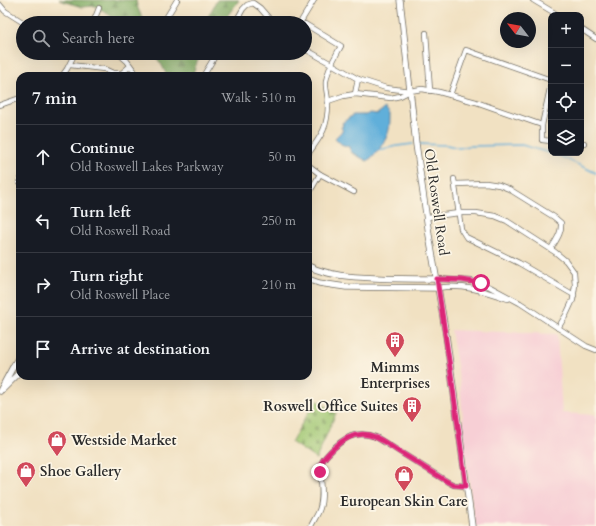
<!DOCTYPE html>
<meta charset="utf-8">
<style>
:root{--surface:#171b24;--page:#242831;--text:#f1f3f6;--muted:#9ea1a6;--line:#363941}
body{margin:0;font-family:Cardo,serif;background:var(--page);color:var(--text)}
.controls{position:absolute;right:12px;top:12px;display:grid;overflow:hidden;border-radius:8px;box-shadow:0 4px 16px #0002}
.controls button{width:36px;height:36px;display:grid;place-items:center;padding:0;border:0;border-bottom:1px solid var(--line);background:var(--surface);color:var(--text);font:20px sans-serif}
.compass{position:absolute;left:500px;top:12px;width:36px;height:36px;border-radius:50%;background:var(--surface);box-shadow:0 4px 16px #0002;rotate:301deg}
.stop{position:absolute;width:12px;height:12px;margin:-9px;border:3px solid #db2777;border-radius:50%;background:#fff}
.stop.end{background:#db2777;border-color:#fff;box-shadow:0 1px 4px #0008}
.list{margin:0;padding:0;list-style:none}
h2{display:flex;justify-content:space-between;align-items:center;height:52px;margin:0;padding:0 16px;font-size:17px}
h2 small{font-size:13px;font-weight:400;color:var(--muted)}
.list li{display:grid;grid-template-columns:26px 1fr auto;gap:12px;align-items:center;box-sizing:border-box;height:64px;padding:0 16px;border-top:1px solid var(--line)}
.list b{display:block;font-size:15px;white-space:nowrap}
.list p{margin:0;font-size:13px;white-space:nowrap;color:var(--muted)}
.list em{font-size:13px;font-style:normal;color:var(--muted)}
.icon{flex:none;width:22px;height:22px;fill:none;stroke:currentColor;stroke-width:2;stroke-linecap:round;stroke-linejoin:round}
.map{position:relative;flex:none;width:596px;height:526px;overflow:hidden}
.search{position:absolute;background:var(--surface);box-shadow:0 4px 16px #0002;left:16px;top:16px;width:296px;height:44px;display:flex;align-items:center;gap:10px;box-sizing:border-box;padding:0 14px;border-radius:22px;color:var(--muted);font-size:15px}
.panel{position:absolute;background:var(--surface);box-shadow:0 4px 16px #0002;left:16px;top:72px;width:296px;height:308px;border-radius:12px}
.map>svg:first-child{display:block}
.built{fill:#f7cfd5}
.forest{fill:url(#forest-firs);stroke:#566c48}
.cemetery{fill:url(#cemetery-stones);stroke:#66794e}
.water{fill:#60afda;stroke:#466d82}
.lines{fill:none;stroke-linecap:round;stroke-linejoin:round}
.stream{stroke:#60afda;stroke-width:1.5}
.minor-casing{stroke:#706b60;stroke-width:6}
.tertiary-casing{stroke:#706b60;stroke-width:7}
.minor{stroke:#fff;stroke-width:4.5}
.tertiary{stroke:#fff;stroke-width:5.5}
.route{stroke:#db2777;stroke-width:5}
.labels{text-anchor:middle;stroke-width:3.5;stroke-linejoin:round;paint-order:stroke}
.street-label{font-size:14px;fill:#2b2b2b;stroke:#fcf5e5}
.poi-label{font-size:14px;font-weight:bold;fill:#2b2b2b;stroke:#fcf5e5}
</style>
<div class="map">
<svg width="596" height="526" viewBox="0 0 596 526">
<defs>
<pattern id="forest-firs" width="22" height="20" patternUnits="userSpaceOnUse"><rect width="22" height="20" fill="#80ac64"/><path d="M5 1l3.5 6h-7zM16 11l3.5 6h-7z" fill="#698c53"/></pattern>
<pattern id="cemetery-stones" width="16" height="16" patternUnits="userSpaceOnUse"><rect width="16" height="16" fill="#a0c772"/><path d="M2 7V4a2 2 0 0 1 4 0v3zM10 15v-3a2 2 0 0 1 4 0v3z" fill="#83a25e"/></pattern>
</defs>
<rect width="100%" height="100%" fill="#fcf5e5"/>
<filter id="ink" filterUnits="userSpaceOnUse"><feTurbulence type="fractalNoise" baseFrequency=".025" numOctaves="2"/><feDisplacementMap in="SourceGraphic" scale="8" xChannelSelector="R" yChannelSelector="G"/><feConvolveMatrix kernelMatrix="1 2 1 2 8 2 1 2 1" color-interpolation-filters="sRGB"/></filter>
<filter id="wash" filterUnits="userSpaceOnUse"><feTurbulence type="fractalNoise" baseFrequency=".012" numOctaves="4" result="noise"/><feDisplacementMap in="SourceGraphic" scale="16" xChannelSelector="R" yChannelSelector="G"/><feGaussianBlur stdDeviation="0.9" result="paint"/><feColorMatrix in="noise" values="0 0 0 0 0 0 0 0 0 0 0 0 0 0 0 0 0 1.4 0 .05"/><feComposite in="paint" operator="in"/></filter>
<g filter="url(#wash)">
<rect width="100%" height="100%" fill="#f1e1c2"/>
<path class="built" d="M451 330 557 334 562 413 596 415V526H475L462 430 463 420 460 385Z"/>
<g class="forest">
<path d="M59 0H136C137 9 141 16 147 23H116L111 16 96 6 82 7Z"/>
<path d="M217 0H239L222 23H205Z"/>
<path d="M149 53H203L197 62 192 76H167C163 67 159 57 149 53Z"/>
</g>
<path class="cemetery" d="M316 400 336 413 316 459 291 442Z"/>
<path class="water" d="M385 108 390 114C390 121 390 129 387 136 383 145 375 156 367 161L351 152 349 147 341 144 335 138 343 130 341 128 343 125 342 123 353 115H366L370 113 377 114Z"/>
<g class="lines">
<g class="stream">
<path d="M417 144 447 145 459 148 469 146 522 145 560 156 596 173"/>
<path d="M378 150 397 146 413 144"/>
</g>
</g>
</g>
<g filter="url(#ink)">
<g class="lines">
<defs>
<g id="minor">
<path d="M533 0 558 15"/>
<path d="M0 5 5 11 24 23"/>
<path d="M93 23 99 8"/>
<path d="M163 23 177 0"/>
<path d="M235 23 243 9 247 5 253 3 260 8 273 23"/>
<path d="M300 23 314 0"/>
<path d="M305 24 341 46C335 57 328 68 326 81 325 88 328 95 328 103 328 127 322 135 308 154"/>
<path d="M581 29 596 39"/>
<path d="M426 33 430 91"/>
<path d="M305 49 358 79 386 88 410 91"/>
<path d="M118 53 127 61 138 76"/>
<path d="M70 65 104 69 113 73H122L130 66"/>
<path d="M62 76 67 69 75 53"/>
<path d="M207 76 205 73 217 53"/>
<path d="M551 84 542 125V140L551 141"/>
<path d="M355 94 358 79"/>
<path d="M450 95 466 50 551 80"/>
<path d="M328 101 343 96 355 94 391 98 400 96 410 91 422 89 439 92 476 102 542 125"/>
<path d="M0 105 20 98"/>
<path d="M581 143H584"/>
<path d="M308 165 320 174 354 192"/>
<path d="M454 179 461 229 466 237 519 263 574 295"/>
<path d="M19 182 20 180"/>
<path d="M455 184 486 183 499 185 509 189 554 217 561 223C562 233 556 240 551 249"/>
<path d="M308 195 320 174"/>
<path d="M427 217 459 213H476L495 216 507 221 555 252 566 261 574 272 575 285 573 300 566 315 558 328"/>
<path d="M437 279 472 281 490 287 520 303 586 346 596 350"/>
<path d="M438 288C463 284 485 291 508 299"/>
<path d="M311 526C313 522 316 517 318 513 323 503 322 490 321 479 321 475 319 471 320 467 321 461 326 456 330 452 344 437 356 430 376 437L448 482 454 485 466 486"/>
</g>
<g id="tertiary">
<path d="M400 0 416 144 429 235 446 335 472 526"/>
<path d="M308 266C329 276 352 277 375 278 395 279 416 279 437 279"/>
<path d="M308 279 319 283 346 287 438 288"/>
<path d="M3 389 20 372"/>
<path d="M0 391 14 365 20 355"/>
</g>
</defs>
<use href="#minor" class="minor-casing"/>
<use href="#tertiary" class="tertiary-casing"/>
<use href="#minor" class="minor"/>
<use href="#tertiary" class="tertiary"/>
</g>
</g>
<g class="lines" filter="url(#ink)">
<path class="route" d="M320 472C319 462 327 455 333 449 343 439 355 432 369 435 379 437 389 445 398 451 415 461 431 472 448 482L454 485 466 486 451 374 437 279 462 280 481 283"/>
</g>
<defs>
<symbol id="building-pin" viewBox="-11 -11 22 30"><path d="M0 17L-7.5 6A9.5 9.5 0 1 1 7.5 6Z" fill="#d1495b" stroke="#fcf5e5"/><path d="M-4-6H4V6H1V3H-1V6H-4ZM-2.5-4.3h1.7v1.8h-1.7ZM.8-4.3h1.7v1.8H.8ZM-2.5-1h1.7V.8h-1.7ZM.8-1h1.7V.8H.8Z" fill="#fff"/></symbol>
<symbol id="shop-pin" viewBox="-11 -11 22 30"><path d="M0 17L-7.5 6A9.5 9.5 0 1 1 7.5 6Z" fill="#d1495b" stroke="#fcf5e5"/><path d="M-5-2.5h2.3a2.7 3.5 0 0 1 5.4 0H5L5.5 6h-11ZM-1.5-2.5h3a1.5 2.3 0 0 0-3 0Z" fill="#fff"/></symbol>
</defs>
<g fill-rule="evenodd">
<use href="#building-pin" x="384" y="330" width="22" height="30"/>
<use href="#building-pin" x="401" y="395" width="22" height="30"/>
<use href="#shop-pin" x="46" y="429" width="22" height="30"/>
<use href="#shop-pin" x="15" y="460" width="22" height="30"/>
<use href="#shop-pin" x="393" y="464" width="22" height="30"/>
</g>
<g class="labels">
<g class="street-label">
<text transform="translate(437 202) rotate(82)" y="5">Old Roswell Road</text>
</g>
<g class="poi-label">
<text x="395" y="372">Mimms<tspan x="395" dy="16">Enterprises</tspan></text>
<text x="398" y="411" text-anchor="end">Roswell Office Suites</text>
<text x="71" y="445" text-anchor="start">Westside Market</text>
<text x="40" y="476" text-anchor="start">Shoe Gallery</text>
<text x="404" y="506">European Skin Care</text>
</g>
</g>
</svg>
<div class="controls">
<button>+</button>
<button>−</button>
<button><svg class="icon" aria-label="locate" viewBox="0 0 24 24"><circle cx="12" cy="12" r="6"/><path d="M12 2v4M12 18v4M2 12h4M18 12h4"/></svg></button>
<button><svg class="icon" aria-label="layers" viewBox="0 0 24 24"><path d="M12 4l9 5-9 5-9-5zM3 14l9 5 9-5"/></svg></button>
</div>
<svg class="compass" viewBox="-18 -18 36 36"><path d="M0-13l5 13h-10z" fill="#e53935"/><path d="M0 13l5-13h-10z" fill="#9ea1a6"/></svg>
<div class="stop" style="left:481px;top:283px"></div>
<div class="stop end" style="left:320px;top:472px"></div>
<div class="search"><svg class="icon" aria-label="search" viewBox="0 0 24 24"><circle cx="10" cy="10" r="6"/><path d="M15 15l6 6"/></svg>Search here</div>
<section class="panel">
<h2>7 min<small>Walk · 510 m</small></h2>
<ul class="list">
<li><svg class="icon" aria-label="ahead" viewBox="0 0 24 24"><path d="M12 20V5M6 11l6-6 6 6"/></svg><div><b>Continue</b><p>Old Roswell Lakes Parkway</p></div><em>50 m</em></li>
<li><svg class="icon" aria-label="left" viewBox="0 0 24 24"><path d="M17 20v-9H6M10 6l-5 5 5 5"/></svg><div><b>Turn left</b><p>Old Roswell Road</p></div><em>250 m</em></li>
<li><svg class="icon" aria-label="right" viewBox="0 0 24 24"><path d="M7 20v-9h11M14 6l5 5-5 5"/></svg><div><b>Turn right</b><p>Old Roswell Place</p></div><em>210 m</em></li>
<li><svg class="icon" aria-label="arrive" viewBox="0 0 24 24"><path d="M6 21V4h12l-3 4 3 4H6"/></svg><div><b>Arrive at destination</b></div></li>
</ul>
</section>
</div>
